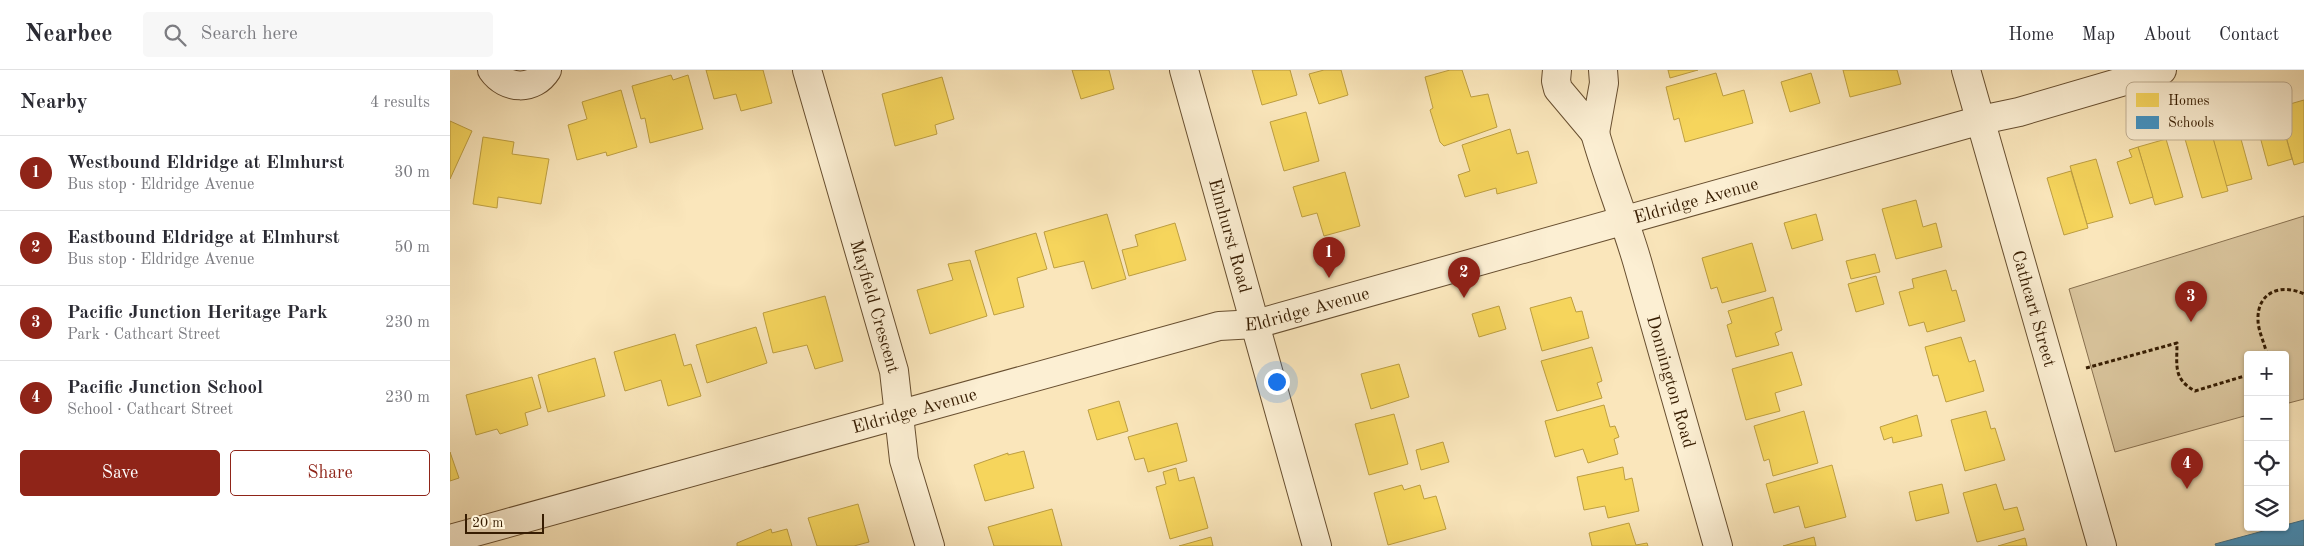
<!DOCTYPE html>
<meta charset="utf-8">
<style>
:root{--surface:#fff;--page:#f7f7f7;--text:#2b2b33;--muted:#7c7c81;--line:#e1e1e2;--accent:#8f2418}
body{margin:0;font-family:"Old Standard TT",serif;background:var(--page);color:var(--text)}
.controls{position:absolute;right:15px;bottom:15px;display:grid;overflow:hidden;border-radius:5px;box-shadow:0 1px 4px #0004}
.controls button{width:45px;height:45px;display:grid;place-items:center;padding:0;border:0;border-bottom:1px solid var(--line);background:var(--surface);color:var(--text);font:25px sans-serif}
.scale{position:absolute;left:15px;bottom:12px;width:79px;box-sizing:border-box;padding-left:5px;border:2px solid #371d02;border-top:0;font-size:14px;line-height:18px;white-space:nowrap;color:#371d02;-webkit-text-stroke:4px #fcefd3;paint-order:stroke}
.you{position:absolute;left:826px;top:311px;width:18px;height:18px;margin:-12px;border:4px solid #fff;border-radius:50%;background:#1a73e8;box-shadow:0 0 0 8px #1a73e833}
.badge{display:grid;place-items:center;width:32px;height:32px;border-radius:50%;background:var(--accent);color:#fff;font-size:16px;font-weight:700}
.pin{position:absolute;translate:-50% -41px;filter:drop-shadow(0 1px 2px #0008)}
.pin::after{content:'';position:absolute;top:26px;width:18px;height:15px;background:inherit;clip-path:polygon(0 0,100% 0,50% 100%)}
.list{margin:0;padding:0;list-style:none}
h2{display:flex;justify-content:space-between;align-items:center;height:65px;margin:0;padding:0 20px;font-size:21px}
h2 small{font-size:16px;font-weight:400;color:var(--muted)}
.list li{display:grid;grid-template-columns:32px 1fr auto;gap:15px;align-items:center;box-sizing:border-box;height:75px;padding:0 20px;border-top:1px solid var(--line)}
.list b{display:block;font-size:19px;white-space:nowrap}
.list p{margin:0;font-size:16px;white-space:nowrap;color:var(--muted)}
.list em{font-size:16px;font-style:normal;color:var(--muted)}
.actions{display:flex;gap:10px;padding:15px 20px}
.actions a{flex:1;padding:11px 0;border:1px solid var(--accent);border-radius:5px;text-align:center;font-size:18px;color:var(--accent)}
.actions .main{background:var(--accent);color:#fff}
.icon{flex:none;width:28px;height:28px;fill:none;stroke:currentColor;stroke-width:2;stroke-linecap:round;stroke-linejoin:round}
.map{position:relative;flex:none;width:1854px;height:476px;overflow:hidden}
header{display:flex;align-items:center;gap:30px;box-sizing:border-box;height:70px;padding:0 25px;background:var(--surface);border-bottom:1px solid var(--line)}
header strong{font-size:24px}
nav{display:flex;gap:28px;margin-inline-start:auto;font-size:18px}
.search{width:350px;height:45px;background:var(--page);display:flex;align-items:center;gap:12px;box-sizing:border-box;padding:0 18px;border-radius:5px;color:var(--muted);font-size:19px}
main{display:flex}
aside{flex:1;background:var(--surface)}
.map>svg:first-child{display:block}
.green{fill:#d9c49c;stroke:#88704f}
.homes{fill:#f6d55c;stroke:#bd9e41}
.schools{fill:#4393c3;stroke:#3f7089}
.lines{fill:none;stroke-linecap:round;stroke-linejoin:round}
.minor-casing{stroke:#684f30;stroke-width:30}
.path{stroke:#371d02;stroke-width:3;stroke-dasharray:4 2.5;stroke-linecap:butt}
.minor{stroke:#fcefd3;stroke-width:28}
.labels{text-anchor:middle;stroke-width:5;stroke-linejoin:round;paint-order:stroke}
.street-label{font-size:18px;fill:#371d02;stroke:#fcefd3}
.key{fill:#fcefd3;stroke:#c1b094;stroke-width:1}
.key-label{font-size:14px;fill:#371d02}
</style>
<header>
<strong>Nearbee</strong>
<div class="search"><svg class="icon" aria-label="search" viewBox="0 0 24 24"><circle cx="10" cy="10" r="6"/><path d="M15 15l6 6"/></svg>Search here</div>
<nav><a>Home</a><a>Map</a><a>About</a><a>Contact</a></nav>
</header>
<main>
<aside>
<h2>Nearby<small>4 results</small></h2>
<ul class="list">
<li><span class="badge">1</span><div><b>Westbound Eldridge at Elmhurst</b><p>Bus stop · Eldridge Avenue</p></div><em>30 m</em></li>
<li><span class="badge">2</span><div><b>Eastbound Eldridge at Elmhurst</b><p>Bus stop · Eldridge Avenue</p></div><em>50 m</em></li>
<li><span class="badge">3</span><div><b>Pacific Junction Heritage Park</b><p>Park · Cathcart Street</p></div><em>230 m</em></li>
<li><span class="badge">4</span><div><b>Pacific Junction School</b><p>School · Cathcart Street</p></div><em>230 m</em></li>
</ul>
<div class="actions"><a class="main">Save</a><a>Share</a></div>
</aside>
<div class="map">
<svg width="1854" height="476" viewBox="0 0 1854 476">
<rect width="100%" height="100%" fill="#fae6bb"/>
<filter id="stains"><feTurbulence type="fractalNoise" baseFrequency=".004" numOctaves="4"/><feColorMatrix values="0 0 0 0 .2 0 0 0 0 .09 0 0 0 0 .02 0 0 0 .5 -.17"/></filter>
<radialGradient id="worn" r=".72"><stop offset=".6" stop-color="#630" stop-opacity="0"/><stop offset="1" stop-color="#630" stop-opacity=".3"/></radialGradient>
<path class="green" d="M1854 146V329L1835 334V285H1798V345L1665 382 1619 219Z"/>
<g class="homes">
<path d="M256 0H313L322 33 291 41 286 24 264 29Z"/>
<path d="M622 0H659L664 19 631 29Z"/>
<path d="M802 0H840L847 25 812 35Z"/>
<path d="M874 0H891L898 25 869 34 859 4Z"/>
<path d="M1000 0H1012L1021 27 1038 24 1047 57 994 76 990 72 980 40 983 38 975 7Z"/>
<path d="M1218 0H1248L1220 8Z"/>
<path d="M1393 0H1447L1451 14 1400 27Z"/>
<path d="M1266 3 1273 26 1294 20 1303 53 1235 72 1229 48 1224 50 1216 17Z"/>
<path d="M1361 3 1370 33 1340 42 1331 12Z"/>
<path d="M221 5 223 10 238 5 253 59 200 73 195 48 191 49 182 16Z"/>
<path d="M492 7 504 49 485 55 487 64 445 76 432 24Z"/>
<path d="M171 20 187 77 157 86 156 82 127 90 118 55 137 49 132 32Z"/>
<path d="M1854 30V92L1844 95 1830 45 1821 47 1819 40Z"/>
<path d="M856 42 869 91 834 101 820 52Z"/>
<path d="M1830 45 1842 89 1818 96 1806 52Z"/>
<path d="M0 51 22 61 0 109Z"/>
<path d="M1786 51 1802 109 1776 116 1760 58Z"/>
<path d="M1060 59 1067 84 1078 81 1087 113 1047 124 1046 118 1015 127 1008 105 1020 101 1012 75Z"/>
<path d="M1761 61 1778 121 1752 128 1735 69Z"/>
<path d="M33 67 64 72 62 84 99 89 91 134 48 127 47 138 23 134Z"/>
<path d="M1716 69 1733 127 1705 135 1688 77Z"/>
<path d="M1688 77 1703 127 1680 134 1667 92 1682 87 1679 80Z"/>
<path d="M1646 89 1663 147 1637 154 1620 96Z"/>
<path d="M1621 101 1638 158 1614 165 1597 108Z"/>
<path d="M895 102 910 156 874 166 867 143 852 147 843 117Z"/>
<path d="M1466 130 1473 157 1486 153 1492 177 1446 189 1432 139Z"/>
<path d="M657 144 676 209 642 219 634 191 604 198 594 162Z"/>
<path d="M1366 144 1373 170 1342 179 1334 153Z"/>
<path d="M725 153 736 190 679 206 672 180 688 176 685 165Z"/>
<path d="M586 163 597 199 567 208 574 237 544 245 525 181Z"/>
<path d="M1302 173 1316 221 1272 233 1267 217 1261 219 1252 188Z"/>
<path d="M1425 184 1430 202 1401 209 1396 191Z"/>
<path d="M520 190 537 246 480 264 467 220 503 210 498 194Z"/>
<path d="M1496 200 1502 221 1506 220 1515 251 1477 262 1474 252 1459 256 1449 222 1464 218 1462 209Z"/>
<path d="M1426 206 1434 234 1406 242 1398 214Z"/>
<path d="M375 226 393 291 365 299 357 275 323 283 313 243Z"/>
<path d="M1121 227 1126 242 1132 241 1139 268 1092 281 1080 238Z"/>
<path d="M1323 227 1332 260 1325 263 1329 275 1286 287 1277 255 1282 253 1278 241Z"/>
<path d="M1049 236 1056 259 1029 267 1022 244Z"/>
<path d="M306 257 317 293 257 313 246 275Z"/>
<path d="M225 264 234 296 241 294 251 326 218 336 211 310 175 321 164 282Z"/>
<path d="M1511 267 1519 292 1525 290 1534 321 1496 332 1488 305 1483 306 1475 277Z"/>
<path d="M1142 277 1152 311 1147 313 1152 328 1107 341 1091 291Z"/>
<path d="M1342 282 1352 315 1325 323 1330 341 1296 350 1282 299Z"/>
<path d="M145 288 155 326 98 342 88 305Z"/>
<path d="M949 294 959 327 921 339 911 304Z"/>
<path d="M82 307 91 338 75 343 78 355 50 364 47 359 26 365 16 325Z"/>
<path d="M669 331 678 361 647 370 638 340Z"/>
<path d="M1154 335 1160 357 1165 356 1169 367 1164 369 1168 384 1138 393 1133 379 1105 387 1095 351Z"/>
<path d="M1354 341 1368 393 1323 406 1319 389 1314 391 1304 356Z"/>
<path d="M1536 341 1541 359 1545 358 1555 390 1515 401 1501 350Z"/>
<path d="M944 344 958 394 919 405 905 354Z"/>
<path d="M1467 345 1472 366 1443 373 1442 367 1434 370 1430 357Z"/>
<path d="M727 353 737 391 698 402 694 388 685 390 678 367Z"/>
<path d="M993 372 999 392 971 400 966 380Z"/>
<path d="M574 381 584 418 535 431 524 395 558 383V385Z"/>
<path d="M0 382 9 408 0 411Z"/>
<path d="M1382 395 1396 447 1355 458 1349 436 1324 443 1316 414Z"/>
<path d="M1173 397 1175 410 1182 408 1189 441 1158 448 1155 436 1134 440 1127 407Z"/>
<path d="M726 398 729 411 744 407 758 458 720 469 706 417 716 414 713 402Z"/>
<path d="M1492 414 1499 443 1466 451 1459 422Z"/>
<path d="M1546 414 1554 440 1567 437 1574 460 1527 472 1513 423Z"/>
<path d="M952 415 954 420 970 415 974 429 986 426 996 459 938 475 924 423Z"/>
<path d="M408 434 419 472 404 476H367L358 448Z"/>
<path d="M602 439 612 476H544L538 457Z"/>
<path d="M1179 453 1186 475 1197 473 1198 476H1142L1139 463Z"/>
<path d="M321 459 322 463 337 459 342 476H287V473Z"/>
<path d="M761 467 763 476H729Z"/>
<path d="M1364 467 1366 476H1333Z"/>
<path d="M1575 468 1577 476H1548Z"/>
</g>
<path class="schools" d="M1854 450V476H1766L1765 474Z"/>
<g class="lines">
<defs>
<g id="minor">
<path d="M42 0C56 20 84 21 97 0"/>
<path id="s1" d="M357 0 444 301 454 390 480 476"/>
<path id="s2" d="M734 0 867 476"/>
<path d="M1107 0 1106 11 1108 19 1145 63 1154 13 1153 0"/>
<path id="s3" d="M1516 0 1652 476"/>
<path id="s4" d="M1145 63C1157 106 1174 147 1187 191L1268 476"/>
<path id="s5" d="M0 469 769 256 806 254 1531 50 1569 42 1712 0"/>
</g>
</defs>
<use href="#minor" class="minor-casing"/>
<g class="path">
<path d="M1817 285C1815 274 1808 261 1808 250 1807 222 1831 213 1854 224"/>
<path d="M1636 298 1727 273C1727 296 1723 309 1745 321L1798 305"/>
</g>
<use href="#minor" class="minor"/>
</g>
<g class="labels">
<g class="street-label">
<text dy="6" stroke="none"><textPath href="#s5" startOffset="1292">Eldridge Avenue</textPath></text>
<text dy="6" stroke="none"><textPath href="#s2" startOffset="172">Elmhurst Road</textPath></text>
<text dy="6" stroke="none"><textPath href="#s1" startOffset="246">Mayfield Crescent</textPath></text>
<text dy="6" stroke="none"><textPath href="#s5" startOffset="888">Eldridge Avenue</textPath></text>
<text dy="6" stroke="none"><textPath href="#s3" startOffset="248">Cathcart Street</textPath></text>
<text dy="6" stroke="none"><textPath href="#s4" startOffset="260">Donnington Road</textPath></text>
<text dy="6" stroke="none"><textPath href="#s5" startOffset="482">Eldridge Avenue</textPath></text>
</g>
</g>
<rect x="1676" y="12" width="166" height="58" rx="8" class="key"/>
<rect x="1686" y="23" width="23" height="14" fill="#f6d55c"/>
<rect x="1686" y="46" width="23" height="13" fill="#4393c3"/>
<g class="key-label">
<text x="1718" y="35">Homes</text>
<text x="1718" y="57">Schools</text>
</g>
<rect width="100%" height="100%" filter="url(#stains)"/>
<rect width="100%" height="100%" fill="url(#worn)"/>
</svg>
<div class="controls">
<button>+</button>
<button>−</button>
<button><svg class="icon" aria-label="locate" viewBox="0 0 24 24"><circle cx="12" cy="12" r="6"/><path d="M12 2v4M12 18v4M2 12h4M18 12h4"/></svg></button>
<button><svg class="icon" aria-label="layers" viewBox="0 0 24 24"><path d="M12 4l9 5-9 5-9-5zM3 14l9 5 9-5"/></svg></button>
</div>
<div class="scale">20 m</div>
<div class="you"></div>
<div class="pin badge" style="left:879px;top:208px">1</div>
<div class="pin badge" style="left:1014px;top:228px">2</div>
<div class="pin badge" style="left:1741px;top:252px">3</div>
<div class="pin badge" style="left:1737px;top:419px">4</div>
</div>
</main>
